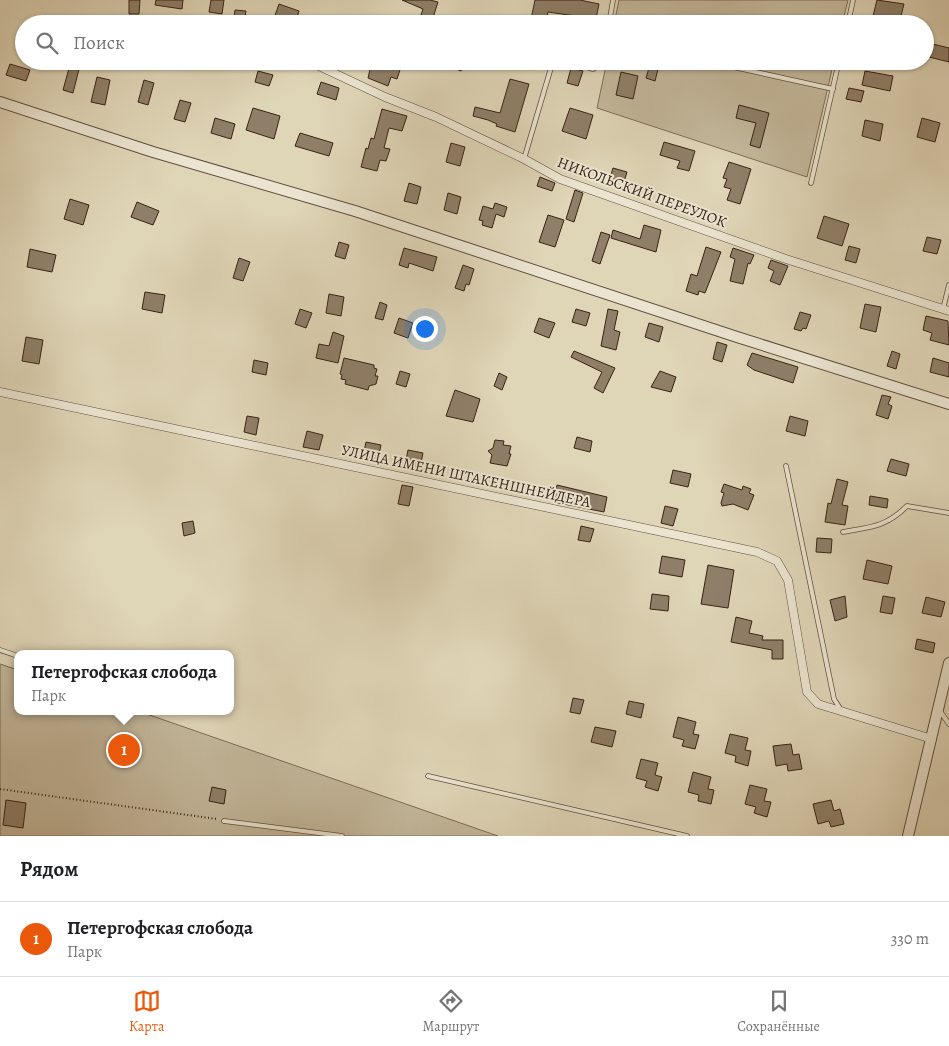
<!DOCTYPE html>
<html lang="ru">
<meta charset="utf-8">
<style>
:root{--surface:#fff;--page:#f6f6f6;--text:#202124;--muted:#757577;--line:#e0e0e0;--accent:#ea580c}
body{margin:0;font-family:Alegreya,serif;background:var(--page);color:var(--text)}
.you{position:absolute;left:424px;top:328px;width:18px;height:18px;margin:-12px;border:4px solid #fff;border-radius:50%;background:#1a73e8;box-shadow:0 0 0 8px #1a73e833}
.badge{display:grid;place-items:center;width:32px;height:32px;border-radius:50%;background:var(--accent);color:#fff;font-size:16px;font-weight:700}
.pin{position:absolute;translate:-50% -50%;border:2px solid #fff;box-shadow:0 1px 5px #0006}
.popup{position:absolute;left:14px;top:650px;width:220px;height:65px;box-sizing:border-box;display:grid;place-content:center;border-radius:10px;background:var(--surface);filter:drop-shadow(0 1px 4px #0005);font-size:16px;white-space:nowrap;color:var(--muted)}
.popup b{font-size:19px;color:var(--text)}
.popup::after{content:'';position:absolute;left:50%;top:100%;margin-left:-10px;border:10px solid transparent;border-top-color:var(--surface)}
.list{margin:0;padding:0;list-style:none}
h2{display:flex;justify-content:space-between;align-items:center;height:65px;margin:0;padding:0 20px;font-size:21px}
h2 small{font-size:16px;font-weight:400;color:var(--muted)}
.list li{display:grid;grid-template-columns:32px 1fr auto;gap:15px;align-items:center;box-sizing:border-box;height:75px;padding:0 20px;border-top:1px solid var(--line)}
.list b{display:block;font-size:19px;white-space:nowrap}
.list p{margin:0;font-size:16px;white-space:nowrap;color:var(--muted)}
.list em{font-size:16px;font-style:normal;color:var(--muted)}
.icon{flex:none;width:28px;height:28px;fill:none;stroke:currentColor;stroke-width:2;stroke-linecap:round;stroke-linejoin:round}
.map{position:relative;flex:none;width:949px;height:836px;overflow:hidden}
.search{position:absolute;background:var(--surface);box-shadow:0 1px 4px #0004;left:15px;right:15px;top:15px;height:55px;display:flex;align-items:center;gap:12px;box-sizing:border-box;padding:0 18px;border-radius:28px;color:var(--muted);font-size:19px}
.sheet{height:140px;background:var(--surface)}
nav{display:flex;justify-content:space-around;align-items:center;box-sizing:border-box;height:70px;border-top:1px solid var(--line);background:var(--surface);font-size:14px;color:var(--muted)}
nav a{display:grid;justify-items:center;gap:2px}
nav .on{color:var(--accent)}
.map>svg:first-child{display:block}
.green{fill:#c3b79b;stroke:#7e6c58}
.building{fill:#8f7f69;stroke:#392215}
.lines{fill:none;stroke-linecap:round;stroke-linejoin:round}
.service-casing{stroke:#624f3e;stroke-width:5.5}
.minor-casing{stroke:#624f3e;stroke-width:9}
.tertiary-casing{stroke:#624f3e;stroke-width:12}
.path{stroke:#392215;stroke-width:2;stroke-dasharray:1 2.5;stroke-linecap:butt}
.service{stroke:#eae4d0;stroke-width:4}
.minor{stroke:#eae4d0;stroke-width:8}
.tertiary{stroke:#eae4d0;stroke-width:10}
.labels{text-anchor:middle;stroke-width:4;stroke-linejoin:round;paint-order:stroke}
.street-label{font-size:15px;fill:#392215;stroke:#eae4d0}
</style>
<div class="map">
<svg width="949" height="836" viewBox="0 0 949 836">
<rect width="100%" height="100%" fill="#dfd5b7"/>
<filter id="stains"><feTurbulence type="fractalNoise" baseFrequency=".004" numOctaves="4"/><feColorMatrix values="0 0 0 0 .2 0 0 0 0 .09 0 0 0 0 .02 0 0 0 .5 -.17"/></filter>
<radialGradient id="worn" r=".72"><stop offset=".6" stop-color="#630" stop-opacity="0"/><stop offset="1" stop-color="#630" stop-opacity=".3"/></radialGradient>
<g class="green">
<path d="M619 0H848L842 24H614Z"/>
<path d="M607 61H834L807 177 597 108Z"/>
<path d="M0 664 18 670V711H138L498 836H0Z"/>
</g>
<g class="building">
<path d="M129 0H140L139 14H129Z"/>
<path d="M156 0H183L182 9 155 5Z"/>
<path d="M211 0H224L222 14 209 12Z"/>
<path d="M402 0H430L438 2 431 24H418L423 9Z"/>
<path d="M535 0H580L599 4 596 19 548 12 546 22 531 19Z"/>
<path d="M877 0 904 4 899 24 872 20Z"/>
<path d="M279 4 299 11 295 24H272Z"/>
<path d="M235 10 246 11 244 24H233Z"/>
<path d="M925 42 949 48V62L925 56Z"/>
<path d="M71 61H81L73 93 63 90Z"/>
<path d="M372 61H403L397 79 391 77 388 86 368 78Z"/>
<path d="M437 61H465L461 71Z"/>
<path d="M651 61H660L655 81 646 78Z"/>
<path d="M10 64 30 70 26 81 6 75Z"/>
<path d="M571 68 583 71 578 86 567 83Z"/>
<path d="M258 71 273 75 269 86 255 82Z"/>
<path d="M865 71 893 76 890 91 862 85Z"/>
<path d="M621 72 638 76 633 99 616 95Z"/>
<path d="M97 77 110 80 105 105 91 102Z"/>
<path d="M510 79 529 84 515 132 496 126 497 124 488 120 473 116 475 107 500 113Z"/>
<path d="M144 80 154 83 148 105 138 102Z"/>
<path d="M321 82 339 88 336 100 317 94Z"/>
<path d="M849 88 864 91 861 102 846 99Z"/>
<path d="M180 100 191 103 185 122 174 119Z"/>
<path d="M739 105 769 113 760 148 750 145 756 123 736 118Z"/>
<path d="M253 108 280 116 274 139 246 130Z"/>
<path d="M570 108 593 115 586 139 562 131Z"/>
<path d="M382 109 407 116 402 131 389 128 384 148 390 149 386 161 380 160 377 171 361 167 366 148 368 149 371 138 374 139Z"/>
<path d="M215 118 235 124 231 139 211 133Z"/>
<path d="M922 118 940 123 935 142 917 137Z"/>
<path d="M865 120 883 124 880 141 862 136Z"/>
<path d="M300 133 333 143 329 156 295 146Z"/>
<path d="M664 142 695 151 689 171 677 168 680 161 660 155Z"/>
<path d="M451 143 465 147 460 166 446 162Z"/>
<path d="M729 162 751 169 740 204 727 200 731 189 724 187 727 179 723 178Z"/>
<path d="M613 168 627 172 624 182 610 178Z"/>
<path d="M540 177 555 183 552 191 537 186Z"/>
<path d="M409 183 421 187 417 204 404 201Z"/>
<path d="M575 190 583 193 574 222 566 219Z"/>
<path d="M448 193 461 197 457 214 444 210Z"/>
<path d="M70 199 89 205 83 225 64 219Z"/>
<path d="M137 202 159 211 153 225 131 217Z"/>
<path d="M495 203 507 207 504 217 496 214 492 228 482 225 483 221 479 220 483 206 493 209Z"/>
<path d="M548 215 564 220 555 247 539 242Z"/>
<path d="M824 216 849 224 842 246 817 238Z"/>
<path d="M644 225 661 230 656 252 611 238 613 230 640 239Z"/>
<path d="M601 232 610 235 600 264 592 261Z"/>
<path d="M927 237 941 240 937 254 923 251Z"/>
<path d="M339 242 349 245 345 259 335 256Z"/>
<path d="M849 246 860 249 856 263 845 260Z"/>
<path d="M706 247 721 252 705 293 699 291 698 295 686 291 691 274 697 276Z"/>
<path d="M404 248 437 257 433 271 409 263 408 268 399 265Z"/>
<path d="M733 248 754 255 750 264 748 263 743 284 730 281 735 259 730 257Z"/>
<path d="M30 249 56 255 52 272 27 267Z"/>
<path d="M239 258 250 262 243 281 233 278Z"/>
<path d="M771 260 788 266 780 285 770 281 774 271 768 268Z"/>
<path d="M463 265 474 269 469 285 466 284 464 291 455 288Z"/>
<path d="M145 292 165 295 162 313 142 309Z"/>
<path d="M329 294 344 297 341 316 326 313Z"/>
<path d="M380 302 387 305 383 320 375 318Z"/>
<path d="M865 304 881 307 876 332 860 328Z"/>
<path d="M300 309 312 313 306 328 295 324Z"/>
<path d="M576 309 590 313 586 326 572 322Z"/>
<path d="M608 309 618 311 614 330 620 332 616 350 601 346Z"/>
<path d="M800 312 811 315 806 329 803 328 801 331 794 329Z"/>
<path d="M926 316 948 321 949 345 930 340 932 333 923 330Z"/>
<path d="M399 318 413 323 408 338 394 333Z"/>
<path d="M539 318 555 323 549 338 534 332Z"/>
<path d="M649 323 663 327 659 342 645 337Z"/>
<path d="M333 332 344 336 338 363 316 358 319 344 329 346Z"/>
<path d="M26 337 43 340 39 364 22 361Z"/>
<path d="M717 342 727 345 722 362 713 359Z"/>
<path d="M574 351 615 368 603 393 594 388 602 372 571 357Z"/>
<path d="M892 351 900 354 896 369 887 366Z"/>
<path d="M752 353 798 367 793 383 754 370 747 365Z"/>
<path d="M344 358 374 365V368L377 369 375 376H378L376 384 369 386 368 390 345 384 346 380 341 379 342 375 340 374Z"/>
<path d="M933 358 949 363V377L930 372Z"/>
<path d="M254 360 268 363 266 375 252 372Z"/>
<path d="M400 371 410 374 406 387 396 384Z"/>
<path d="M660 371 676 377 671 392 651 387Z"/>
<path d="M499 373 507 377 502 390 494 386Z"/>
<path d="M455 390 480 399 473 422 446 416Z"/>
<path d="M882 395 891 397 888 404 892 406 888 419 876 415Z"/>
<path d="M247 416 259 418 256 435 244 432Z"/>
<path d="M790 416 808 421 805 436 786 431Z"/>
<path d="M307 431 323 435 319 450 303 447Z"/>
<path d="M577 437 592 441 590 452 574 448Z"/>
<path d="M495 440 504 441 503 445 511 446 509 454H511L507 466 490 463 492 455 488 451 493 448Z"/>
<path d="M366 442 381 445 378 459 363 456Z"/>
<path d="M408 450 423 453 420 468 405 465Z"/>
<path d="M891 459 909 464 906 476 887 471Z"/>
<path d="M673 470 691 474 688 487 670 483Z"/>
<path d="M837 479 848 482 842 505 848 506 845 525 825 522 828 503 831 504Z"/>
<path d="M724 484 742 490 743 486 751 489 749 493 754 495 748 510 733 504 722 506 721 503 724 493 721 492Z"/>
<path d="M402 485 413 487 409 506 398 504Z"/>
<path d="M557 485 607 497 604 512 554 502Z"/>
<path d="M870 496 888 499 887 508 869 505Z"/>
<path d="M665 506 678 509 673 526 661 523Z"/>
<path d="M193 521 195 533 184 536 182 523Z"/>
<path d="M581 526 594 529 590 542 578 540Z"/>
<path d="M817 538 832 539 831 553 816 552Z"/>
<path d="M662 556 685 560 682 577 659 573Z"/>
<path d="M867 560 892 566 888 584 863 579Z"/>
<path d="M708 565 734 570 728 608 701 604Z"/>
<path d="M652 594 669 596 668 611 650 609Z"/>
<path d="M845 596 847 617 835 621 830 600Z"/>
<path d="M883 596 895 598 892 614 880 612Z"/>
<path d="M926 597 945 602 941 617 922 613Z"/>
<path d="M736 617 752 621 749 633 763 636 762 640H783V659H772V650L731 642Z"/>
<path d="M917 639 935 643 933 653 915 649Z"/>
<path d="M573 698 584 700 580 714 570 712Z"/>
<path d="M629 701 644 704 641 718 626 714Z"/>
<path d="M678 717 696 722 693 734 699 735 695 749 682 746 684 740 673 737Z"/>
<path d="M595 727 616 731 612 747 591 742Z"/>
<path d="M730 734 748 738 745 750 751 751 748 766 735 762 736 756 725 753Z"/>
<path d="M791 744 793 755 799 754 802 769 788 771 787 764 776 766 773 746Z"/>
<path d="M641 759 658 763 655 775 662 777 658 791 645 787 647 781 636 778Z"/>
<path d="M693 772 711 777 708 789 714 790 711 804 698 801 699 795 688 792Z"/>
<path d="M750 785 767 789 764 801 771 802 767 817 754 813 756 807 745 804Z"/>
<path d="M212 787 226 790 224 804 209 801Z"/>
<path d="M6 800 26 803 23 828 3 825Z"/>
<path d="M831 800 834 811 840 809 844 824 831 827 829 821 818 824 813 804Z"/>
</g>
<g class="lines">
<defs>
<g id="service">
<path d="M609 24 613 0"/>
<path d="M848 24 853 0"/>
<path d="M566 61 593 69 600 65 601 61"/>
<path d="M706 61 833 89"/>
<path d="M524 159 553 61"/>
<path d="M811 183 839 61"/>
<path d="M943 309 949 285"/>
<path d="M786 466 834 699 841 710"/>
<path d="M843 532C871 527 886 527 907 506L949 513"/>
<path d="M0 650 18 656"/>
<path d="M940 711 949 724"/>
<path d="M428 776 687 836"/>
<path d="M224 821 342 836"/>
</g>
<g id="minor">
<path d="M308 61 385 97 436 117 524 159 560 179 786 259 949 311"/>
<path d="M0 392 757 552 777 561 788 580 807 692 818 704 932 739"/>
</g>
<g id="tertiary">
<path d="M0 102 153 152 355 211 737 337 949 404"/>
<path d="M908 836 949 663"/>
</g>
</defs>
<use href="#service" class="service-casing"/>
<use href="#minor" class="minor-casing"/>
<use href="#tertiary" class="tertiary-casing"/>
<path class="path" d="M0 789 217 819"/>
<use href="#service" class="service"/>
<use href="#minor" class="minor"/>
<use href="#tertiary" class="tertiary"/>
</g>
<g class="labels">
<g class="street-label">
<text transform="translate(642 192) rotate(20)" y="5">НИКОЛЬСКИЙ ПЕРЕУЛОК</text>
<text transform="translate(466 476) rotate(12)" y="5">УЛИЦА ИМЕНИ ШТАКЕНШНЕЙДЕРА</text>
</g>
</g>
<rect width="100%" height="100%" filter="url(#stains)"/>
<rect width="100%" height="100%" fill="url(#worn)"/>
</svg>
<div class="you"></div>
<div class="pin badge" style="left:124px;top:750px">1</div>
<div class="popup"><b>Петергофская слобода</b>Парк</div>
<div class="search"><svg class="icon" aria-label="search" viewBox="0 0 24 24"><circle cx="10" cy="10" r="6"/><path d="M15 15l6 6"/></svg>Поиск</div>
</div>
<section class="sheet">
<h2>Рядом<small></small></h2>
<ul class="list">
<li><span class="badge">1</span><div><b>Петергофская слобода</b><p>Парк</p></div><em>330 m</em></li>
</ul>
</section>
<nav>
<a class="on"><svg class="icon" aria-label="map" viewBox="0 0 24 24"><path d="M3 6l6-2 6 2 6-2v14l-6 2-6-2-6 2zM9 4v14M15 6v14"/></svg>Карта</a>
<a><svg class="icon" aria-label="directions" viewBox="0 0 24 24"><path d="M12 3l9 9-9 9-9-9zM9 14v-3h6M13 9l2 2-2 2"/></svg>Маршрут</a>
<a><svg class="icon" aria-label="saved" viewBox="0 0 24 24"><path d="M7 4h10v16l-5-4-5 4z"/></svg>Сохранённые</a>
</nav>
